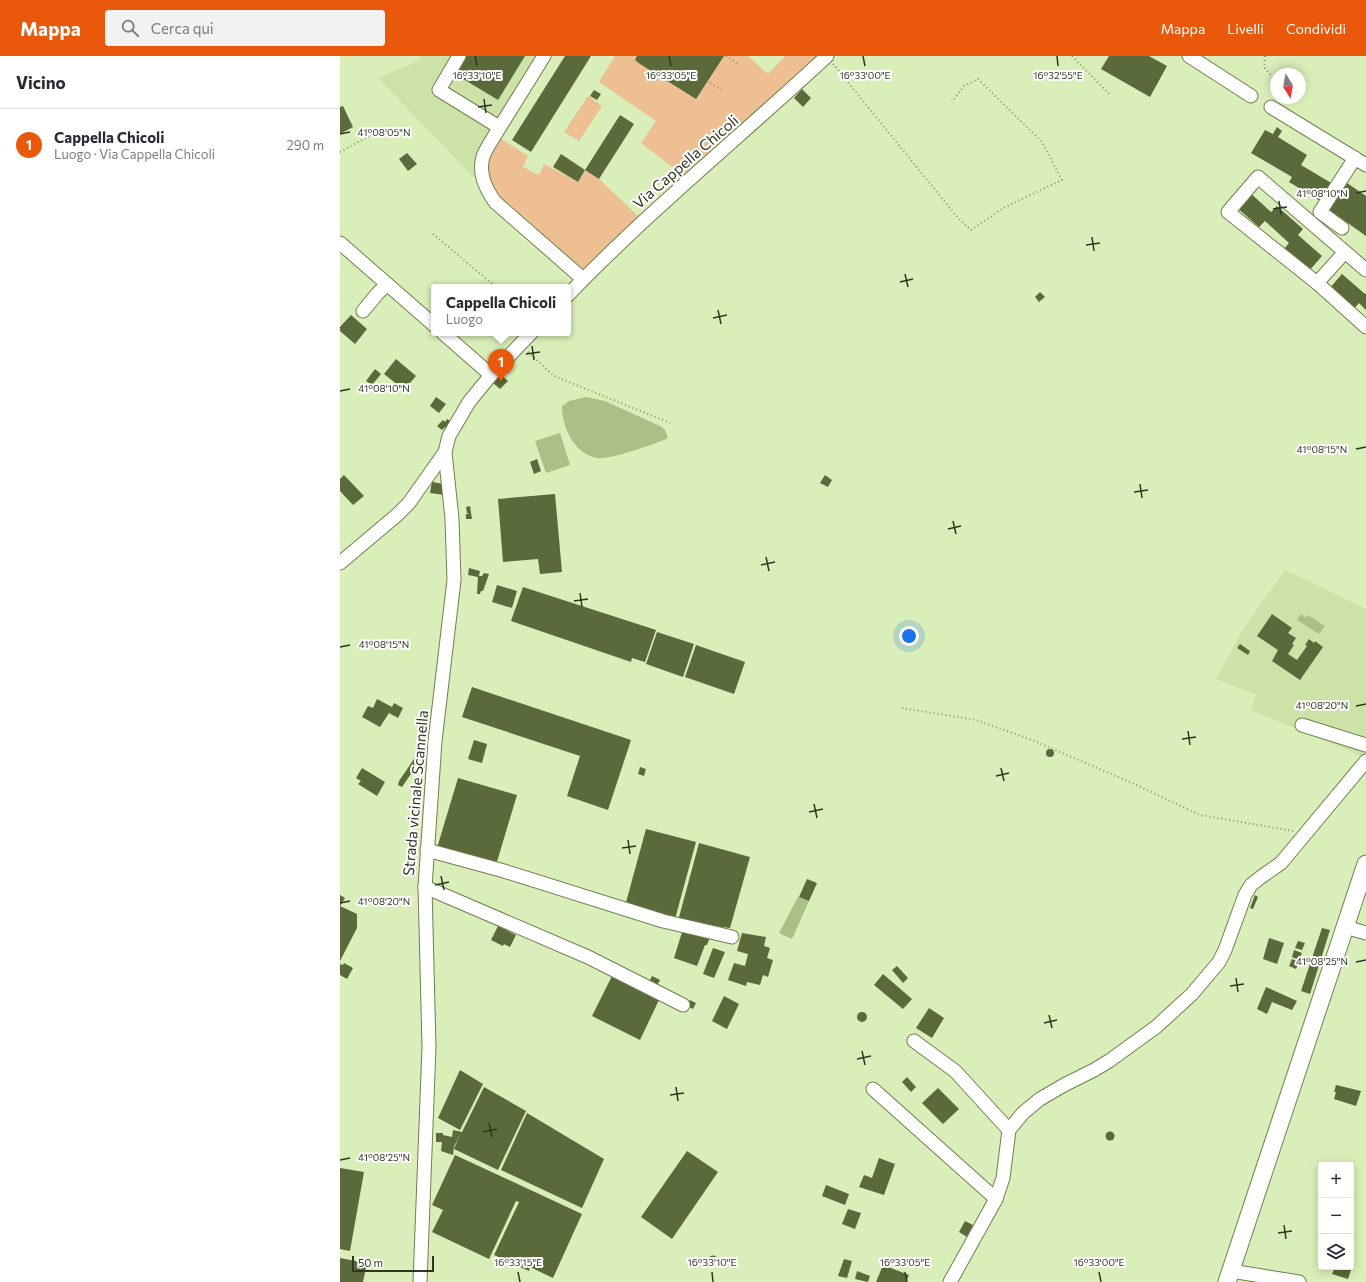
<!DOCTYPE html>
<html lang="it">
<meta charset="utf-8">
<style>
:root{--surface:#fff;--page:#f2f2f3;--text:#2b2b33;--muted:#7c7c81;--line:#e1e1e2;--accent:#ea580c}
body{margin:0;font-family:Commissioner,sans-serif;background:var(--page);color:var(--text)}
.controls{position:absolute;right:12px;bottom:12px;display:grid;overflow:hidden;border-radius:4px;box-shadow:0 2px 10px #0003}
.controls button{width:36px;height:36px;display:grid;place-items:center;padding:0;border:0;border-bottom:1px solid var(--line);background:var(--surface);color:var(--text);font:20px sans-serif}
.compass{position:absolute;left:930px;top:12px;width:36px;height:36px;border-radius:50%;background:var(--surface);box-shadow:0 2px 10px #0003;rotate:169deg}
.scale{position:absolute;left:12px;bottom:10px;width:82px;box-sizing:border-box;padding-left:4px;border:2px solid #2f3722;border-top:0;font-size:11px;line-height:14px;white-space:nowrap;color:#2f3722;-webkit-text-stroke:3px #fff;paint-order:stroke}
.you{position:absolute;left:569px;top:580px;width:14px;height:14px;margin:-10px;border:3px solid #fff;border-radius:50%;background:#1a73e8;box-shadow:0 0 0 6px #1a73e833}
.badge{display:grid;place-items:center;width:26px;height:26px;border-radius:50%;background:var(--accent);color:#fff;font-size:13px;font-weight:700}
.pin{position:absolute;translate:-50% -33px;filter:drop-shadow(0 1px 2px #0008)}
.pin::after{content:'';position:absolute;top:21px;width:14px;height:12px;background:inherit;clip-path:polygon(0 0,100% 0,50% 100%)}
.popup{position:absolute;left:91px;top:228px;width:140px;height:52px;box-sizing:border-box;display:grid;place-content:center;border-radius:4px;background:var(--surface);filter:drop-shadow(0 1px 3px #0005);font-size:13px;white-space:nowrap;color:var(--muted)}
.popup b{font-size:15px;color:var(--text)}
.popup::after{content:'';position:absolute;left:50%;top:100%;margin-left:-8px;border:8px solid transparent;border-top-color:var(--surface)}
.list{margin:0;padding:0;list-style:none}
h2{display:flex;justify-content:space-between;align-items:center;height:52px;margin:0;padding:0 16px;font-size:17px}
h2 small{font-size:13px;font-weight:400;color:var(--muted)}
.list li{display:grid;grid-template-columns:26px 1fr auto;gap:12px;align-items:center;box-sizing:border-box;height:72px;padding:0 16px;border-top:1px solid var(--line)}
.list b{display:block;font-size:15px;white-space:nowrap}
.list p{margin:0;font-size:13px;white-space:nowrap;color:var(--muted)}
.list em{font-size:13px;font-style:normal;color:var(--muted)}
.icon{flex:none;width:22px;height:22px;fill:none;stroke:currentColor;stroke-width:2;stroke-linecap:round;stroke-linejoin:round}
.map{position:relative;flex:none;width:1026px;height:1226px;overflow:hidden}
header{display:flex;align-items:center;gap:24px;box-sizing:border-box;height:56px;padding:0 20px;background:var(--accent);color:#fff}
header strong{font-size:19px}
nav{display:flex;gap:22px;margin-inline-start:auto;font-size:14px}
.search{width:280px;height:36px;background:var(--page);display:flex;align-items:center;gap:10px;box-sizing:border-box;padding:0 14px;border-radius:4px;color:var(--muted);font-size:15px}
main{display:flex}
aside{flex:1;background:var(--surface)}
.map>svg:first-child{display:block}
.built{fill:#cde2a7}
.green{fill:#edbf93}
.water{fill:#aac084}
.building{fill:#5a6a3b}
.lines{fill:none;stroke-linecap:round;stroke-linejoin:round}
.minor-casing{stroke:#6f804f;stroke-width:15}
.major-casing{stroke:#6f804f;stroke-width:19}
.path{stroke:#86946e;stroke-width:2;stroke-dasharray:1 3;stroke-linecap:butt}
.minor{stroke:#fff;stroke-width:13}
.major{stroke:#fff;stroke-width:17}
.ticks{fill:none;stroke:#2f3722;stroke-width:1.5}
.labels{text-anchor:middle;stroke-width:4;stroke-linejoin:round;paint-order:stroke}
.street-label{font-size:15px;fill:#2f3722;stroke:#fff}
.ticks-label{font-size:10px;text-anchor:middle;fill:#2f3722;stroke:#fff;stroke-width:4;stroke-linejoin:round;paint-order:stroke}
</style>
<header>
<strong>Mappa</strong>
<div class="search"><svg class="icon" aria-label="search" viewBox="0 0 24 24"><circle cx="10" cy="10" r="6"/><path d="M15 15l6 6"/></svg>Cerca qui</div>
<nav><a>Mappa</a><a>Livelli</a><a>Condividi</a></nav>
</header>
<main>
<aside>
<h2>Vicino<small></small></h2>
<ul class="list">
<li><span class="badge">1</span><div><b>Cappella Chicoli</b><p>Luogo · Via Cappella Chicoli</p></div><em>290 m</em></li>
</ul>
</aside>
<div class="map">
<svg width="1026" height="1226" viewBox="0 0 1026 1226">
<rect width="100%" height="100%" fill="#d9eeb8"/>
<g class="built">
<path d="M78 0H204L150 87 146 134 38 22 82 3Z"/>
<path d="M945 514 1026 553V702L911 654 916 639 876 623 904 572Z"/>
</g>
<g class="green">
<path d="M275 0H408L428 18 445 0H479L343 119 301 87 316 65 259 26Z"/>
<path d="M248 40 262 50 239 85 224 76Z"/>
<path d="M155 79 188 100 183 111 199 119 204 108 238 126 245 114 259 123 298 160 243 223 155 146 143 101Z"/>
</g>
<g class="water">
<path d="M246 341 265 345 320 370 325 374 328 382C316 388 269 404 257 402 234 398 222 371 222 350L229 345Z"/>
<path d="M220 377 230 409 206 417 195 385Z"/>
<path d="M961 558 966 562 968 559 985 570 979 578 957 564Z"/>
<path d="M458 841 469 845 452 883 439 877Z"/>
</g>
<g class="building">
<path d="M126 0H185L158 44 115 18Z"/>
<path d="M225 0H251L191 96 172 84Z"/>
<path d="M297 0H384L356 43 300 8 295 4Z"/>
<path d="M769 0H809L827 10 810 41 761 13Z"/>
<path d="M462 33 471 42 463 51 454 42Z"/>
<path d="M254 34 261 38 257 44 250 40Z"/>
<path d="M3 50 13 71 0 78V51Z"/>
<path d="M280 59 294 68 259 123 245 114 238 126 213 111 221 98 245 114Z"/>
<path d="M937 71 942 75 938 81 967 99 961 109 993 128 982 146 949 126 952 121 911 97 925 74 933 78Z"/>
<path d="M67 97 77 108 68 115 59 103Z"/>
<path d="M1007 127 1026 140V180L988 153Z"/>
<path d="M908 135 931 156 937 150 963 173 958 179 982 200 969 215 944 193 949 187 925 165 919 171 895 150Z"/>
<path d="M1002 218 1025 238 1026 237V254L1019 247 1013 254 989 233Z"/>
<path d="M700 236 705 241 699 246 695 241Z"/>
<path d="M11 259 27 273 15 288 0 275V271Z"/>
<path d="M56 303 76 320 64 334 44 318Z"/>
<path d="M35 313 41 318 32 329 26 325Z"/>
<path d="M161 319 168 325 160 333 153 327Z"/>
<path d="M96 341 106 348 99 357 90 350Z"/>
<path d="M107 363 112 366 106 373 105 371 102 374 97 370 103 364 105 366Z"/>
<path d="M197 403 201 415 194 418 190 406Z"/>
<path d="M4 419 24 440 13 449 0 435V423Z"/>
<path d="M485 419 492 424 488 431 480 427Z"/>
<path d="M92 426 104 428 105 439 90 437Z"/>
<path d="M215 438 222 516 200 518 198 503 163 506 158 443Z"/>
<path d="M130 450 132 463H126V458L130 457H127L126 451Z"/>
<path d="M129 512 140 515 139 520H142L144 517 149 518 143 535H141L140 538H137L138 521 128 519Z"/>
<path d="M157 529 177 535 172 552 152 546Z"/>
<path d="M183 531 316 574 305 606 292 602 291 606 171 565Z"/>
<path d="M932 558 952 572 948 577 956 582 952 588 954 589 948 598 957 604 967 590 965 589 969 583 974 587 975 585 983 591 960 624 932 605 938 594 917 580Z"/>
<path d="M317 576 354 588 343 621 306 608Z"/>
<path d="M900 588 910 595 908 599 897 592Z"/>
<path d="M356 589 405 606 394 638 345 621Z"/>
<path d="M132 631 291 684 268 754 227 740 240 700 122 661Z"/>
<path d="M37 643 52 651 54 647 63 652 58 662 49 657 40 671 22 661 28 650 33 652Z"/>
<path d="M134 684 147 688 142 707 128 703Z"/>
<circle cx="710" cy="697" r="4"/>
<path d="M74 703 79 706 62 731 58 729 59 725Z"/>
<path d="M300 711 306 713 304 720 298 718Z"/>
<path d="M22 712 45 726 37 740 18 728 21 725 16 722Z"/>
<path d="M118 722 177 739 156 809 97 792Z"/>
<path d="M306 773 356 786 335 863 285 850Z"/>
<path d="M359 787 410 801 390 872 338 865Z"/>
<path d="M467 823 477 827 469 845 459 841Z"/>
<path d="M0 839 5 842 0 850 17 858V872L0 905Z"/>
<path d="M915 839 918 841 913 853 910 852Z"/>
<path d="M158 870 176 879 170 891 164 888 163 890 151 884Z"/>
<path d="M982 872 990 874 970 938 961 935Z"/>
<path d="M343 873 370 881 367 889H365L357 910 334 902Z"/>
<path d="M402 877 426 881 424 890 430 892 427 902 433 904 428 921 423 919 420 929 407 926 406 930 388 924 394 907 405 910 408 898 397 895Z"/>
<path d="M929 882 944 887 937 908 923 903Z"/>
<path d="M958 885 965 887 962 894 955 892Z"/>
<path d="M373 892 385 896 374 922 363 918Z"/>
<path d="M954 894 962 897 959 904 952 901Z"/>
<path d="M952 903 959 906 956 913 949 910Z"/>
<path d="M4 907 13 912 7 923 0 919V908L3 909Z"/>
<path d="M557 910 568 922 563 927 552 914Z"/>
<path d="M543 918 572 943 563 953 534 929Z"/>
<path d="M272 920 319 944 300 984 252 960Z"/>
<path d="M312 920 320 924 316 932 308 928Z"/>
<path d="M926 931 957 945 952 954 932 946 927 958 917 953Z"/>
<path d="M384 940 399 948 387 973 372 965Z"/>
<path d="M350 944 356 947 353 953 347 950Z"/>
<path d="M589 952 604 962 592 982 576 972Z"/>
<circle cx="522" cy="961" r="5"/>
<path d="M120 1014 143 1028 120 1074 98 1062Z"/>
<path d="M567 1021 576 1031 571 1036 562 1026Z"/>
<path d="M996 1029 1021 1035 1016 1050 994 1043 996 1036H994Z"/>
<path d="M144 1031 186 1055 158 1114 114 1093 120 1078 114 1091 113 1099 101 1095 102 1086H96V1077H103V1079L112 1081 113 1074 122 1076Z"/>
<path d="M598 1032 619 1053 603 1068 582 1047Z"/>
<path d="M187 1057 264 1103 242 1152 161 1114Z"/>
<circle cx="770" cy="1080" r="4.5"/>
<path d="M347 1095 378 1116 332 1183 301 1161Z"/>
<path d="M115 1099 242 1158 213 1222 190 1211 189 1215 154 1199 179 1146 176 1145 149 1203 92 1176 103 1154 92 1149Z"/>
<path d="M539 1102 555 1108 544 1139 519 1131 524 1119 532 1122Z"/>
<path d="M0 1112 24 1116 10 1195 0 1193Z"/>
<path d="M486 1129 509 1138 505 1149 482 1140Z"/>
<path d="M508 1153 521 1157 515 1173 502 1168Z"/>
<path d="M625 1165 633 1169 627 1181 619 1176Z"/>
<circle cx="373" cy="1204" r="4.5"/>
<path d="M0 1202 27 1207 23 1226H0Z"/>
<path d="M504 1203 512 1205 507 1222 498 1220Z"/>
<path d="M543 1209 569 1219 566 1226H536Z"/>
<path d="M995 1211H1012L1008 1223 992 1218Z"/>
<path d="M517 1215 530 1220 528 1226 515 1223Z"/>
</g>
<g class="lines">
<defs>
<g id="minor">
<path d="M119 0 99 34 159 71"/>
<path d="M204 0 150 87C148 91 144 96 143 101 138 118 146 133 155 146L243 223"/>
<path d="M849 0 911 40"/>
<path d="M931 51 1026 109"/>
<path d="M1002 172 980 156 1015 102"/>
<path d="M0 187 94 269"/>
<path d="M1026 214 918 121 888 156 977 227 1026 271"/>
<path d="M977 227 1005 196"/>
<path d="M228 239C310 154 401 80 487 0"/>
<path d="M23 255 38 237 47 228"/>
<path d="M103 277 151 319"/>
<path d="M0 507 57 459 69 447 105 396"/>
<path d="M962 669 1026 689"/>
<path d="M87 794 164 815 323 865 392 881"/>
<path d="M85 831 248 901 343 949"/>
<path d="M1005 871 1026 877"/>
<path d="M574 985 615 1015 669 1074"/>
<path d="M533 1033 656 1143"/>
<path d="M891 1215 959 1226"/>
<path d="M80 1226 89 991 85 831 95 685 114 524 112 463 105 396 109 380 129 346 151 319 191 277"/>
<path d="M610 1226 656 1143 663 1122 669 1074 683 1057 700 1043 724 1029 754 1014 769 1005 816 971 852 938 879 906 885 894 905 839 911 829 921 821 941 807 1026 705"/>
</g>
<path id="major" d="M887 1226 1026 808"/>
</defs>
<use href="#minor" class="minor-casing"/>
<use href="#major" class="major-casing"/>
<g class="path">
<path d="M386 0 397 7"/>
<path d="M732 0 769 38"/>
<path d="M925 0 924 11 936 25"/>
<path d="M493 8 618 162 631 174 665 151 722 124 702 86 638 23 624 30 612 46"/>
<path d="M367 25 381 34"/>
<path d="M0 96 35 77"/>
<path d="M93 178 156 231"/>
<path d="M188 296 214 320 330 367"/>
<path d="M562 652 636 664 692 684 792 727 860 759 953 775"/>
</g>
<use href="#minor" class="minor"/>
<use href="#major" class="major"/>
</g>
<path class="ticks" d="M135 0 137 10M329 0 331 10M523 0 525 10M717 0 718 10M144 43 146 57M138 51 152 49M0 78 10 76M1016 137 1026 135M939 145 941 159M933 153 947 151M752 181 754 195M746 189 760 187M565 218 568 231M560 226 573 223M378 254 381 268M373 262 387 259M192 290 194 304M186 298 200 296M0 335 10 333M1016 393 1026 391M800 428 802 442M794 436 808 434M613 465 616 478M608 473 621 470M426 501 429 515M421 509 435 506M240 537 242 551M234 545 248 543M0 591 10 589M1016 650 1026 648M848 675 850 689M842 683 856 681M661 712 664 725M656 720 669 717M474 748 477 762M469 756 483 753M288 784 290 798M282 792 296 790M101 820 104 834M95 829 109 826M0 847 10 845M1016 906 1026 904M896 922 898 936M890 930 904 928M709 959 712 972M704 967 717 964M522 995 525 1009M517 1003 531 1000M336 1031 338 1045M330 1039 344 1037M149 1067 152 1081M143 1076 157 1073M0 1104 10 1102M944 1169 946 1183M938 1177 952 1175M178 1216 180 1226M372 1216 373 1226M565 1216 567 1226M759 1216 761 1226"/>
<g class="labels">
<g class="street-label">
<text transform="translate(346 106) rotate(-41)" y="5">Via Cappella Chicoli</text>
<text transform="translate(76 737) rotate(-85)" y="5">Strada vicinale Scannella</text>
</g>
</g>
<g class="ticks-label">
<text x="137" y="23">16°33'10"E</text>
<text x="331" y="23">16°33'05"E</text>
<text x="525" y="23">16°33'00"E</text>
<text x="718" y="23">16°32'55"E</text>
<text x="44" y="80">41°08'05"N</text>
<text x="982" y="141">41°08'10"N</text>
<text x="44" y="336">41°08'10"N</text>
<text x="982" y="397">41°08'15"N</text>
<text x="44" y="592">41°08'15"N</text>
<text x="982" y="653">41°08'20"N</text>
<text x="44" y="849">41°08'20"N</text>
<text x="982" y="909">41°08'25"N</text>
<text x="44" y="1105">41°08'25"N</text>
<text x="178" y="1210">16°33'15"E</text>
<text x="372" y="1210">16°33'10"E</text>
<text x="565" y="1210">16°33'05"E</text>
<text x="759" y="1210">16°33'00"E</text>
</g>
</svg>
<div class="controls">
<button>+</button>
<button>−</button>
<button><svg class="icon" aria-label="layers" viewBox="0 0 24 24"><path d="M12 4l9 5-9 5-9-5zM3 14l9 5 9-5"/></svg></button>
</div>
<svg class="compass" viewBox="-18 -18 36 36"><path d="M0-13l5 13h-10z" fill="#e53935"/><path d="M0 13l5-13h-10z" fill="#7c7c81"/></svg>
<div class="scale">50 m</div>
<div class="you"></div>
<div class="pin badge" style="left:161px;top:326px">1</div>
<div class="popup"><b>Cappella Chicoli</b>Luogo</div>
</div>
</main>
